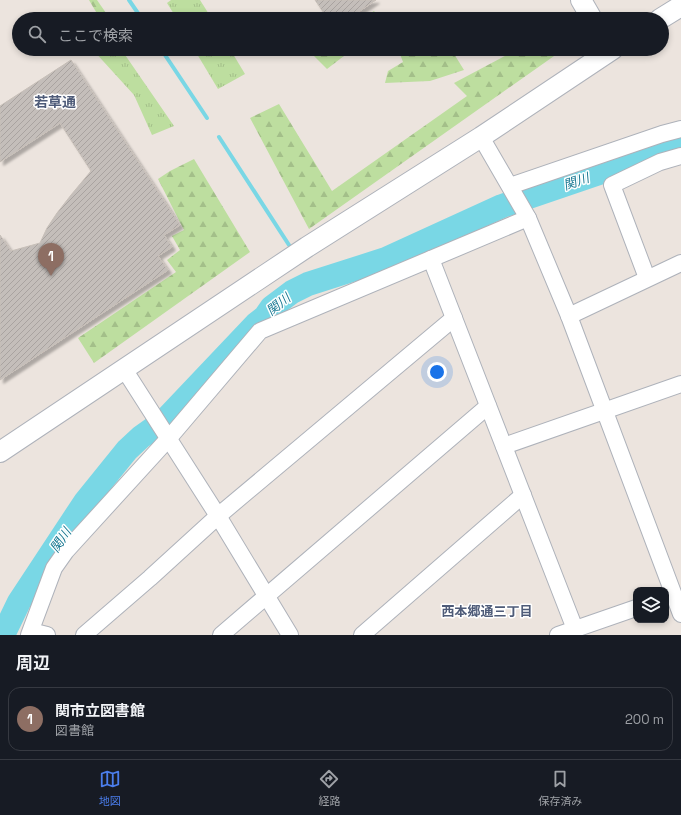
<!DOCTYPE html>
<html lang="ja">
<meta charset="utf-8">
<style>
:root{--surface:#171b24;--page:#20242c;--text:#f1f3f6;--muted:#9ea1a6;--line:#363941;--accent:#4b7eec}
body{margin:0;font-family:"Space Grotesk","Noto Sans JP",sans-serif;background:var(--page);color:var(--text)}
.controls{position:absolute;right:12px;bottom:12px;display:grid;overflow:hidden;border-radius:8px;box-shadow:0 2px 6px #0003}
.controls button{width:36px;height:36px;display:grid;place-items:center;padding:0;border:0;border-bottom:1px solid var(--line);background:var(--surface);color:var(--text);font:20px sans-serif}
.you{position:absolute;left:437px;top:372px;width:14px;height:14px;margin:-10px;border:3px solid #fff;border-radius:50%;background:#1a73e8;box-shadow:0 0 0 6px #1a73e833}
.badge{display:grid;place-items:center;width:26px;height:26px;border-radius:50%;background:var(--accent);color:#fff;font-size:13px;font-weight:700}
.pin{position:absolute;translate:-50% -33px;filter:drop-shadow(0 1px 2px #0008)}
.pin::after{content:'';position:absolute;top:21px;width:14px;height:12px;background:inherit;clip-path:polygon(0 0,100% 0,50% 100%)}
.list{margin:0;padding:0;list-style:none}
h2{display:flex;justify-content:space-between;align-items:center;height:52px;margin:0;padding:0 16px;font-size:17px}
h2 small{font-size:13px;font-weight:400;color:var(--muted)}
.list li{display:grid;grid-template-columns:26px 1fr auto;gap:12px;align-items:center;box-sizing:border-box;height:64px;margin:0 8px 8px;padding:0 8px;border:1px solid var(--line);border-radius:12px}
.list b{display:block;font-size:15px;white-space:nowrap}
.list p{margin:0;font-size:13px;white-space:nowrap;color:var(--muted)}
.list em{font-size:13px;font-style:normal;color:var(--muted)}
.icon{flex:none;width:22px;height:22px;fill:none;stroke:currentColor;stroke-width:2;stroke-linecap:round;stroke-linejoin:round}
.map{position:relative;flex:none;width:681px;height:635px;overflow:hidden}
.search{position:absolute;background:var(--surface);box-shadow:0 2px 6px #0003;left:12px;right:12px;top:12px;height:44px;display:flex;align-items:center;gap:10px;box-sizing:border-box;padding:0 14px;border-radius:22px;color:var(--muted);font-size:15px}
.sheet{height:124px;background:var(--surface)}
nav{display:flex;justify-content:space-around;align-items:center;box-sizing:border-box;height:56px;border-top:1px solid var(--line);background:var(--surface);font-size:11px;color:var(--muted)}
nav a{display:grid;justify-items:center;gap:2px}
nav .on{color:var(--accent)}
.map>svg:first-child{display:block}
.grass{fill:url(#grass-tufts)}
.forest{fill:url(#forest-firs)}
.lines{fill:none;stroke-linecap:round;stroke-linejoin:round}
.stream{stroke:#79d7e5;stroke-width:4}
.river{stroke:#79d7e5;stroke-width:24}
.building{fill:url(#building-hatch);stroke:#c7bfb8;filter:url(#shadow)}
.minor-casing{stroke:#aeb2ba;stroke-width:18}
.tertiary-casing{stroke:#aeb2ba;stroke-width:22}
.minor{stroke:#fff;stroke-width:16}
.tertiary{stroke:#fff;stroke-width:20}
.labels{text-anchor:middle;stroke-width:3;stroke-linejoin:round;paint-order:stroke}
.water-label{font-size:13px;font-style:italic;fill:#187892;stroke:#fff}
.neighbourhood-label{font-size:13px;font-weight:bold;fill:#4e5b78;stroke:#fff}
.quarter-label{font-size:14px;font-weight:bold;fill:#4e5b78;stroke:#fff}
</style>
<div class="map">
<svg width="681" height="635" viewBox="0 0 681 635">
<defs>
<pattern id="grass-tufts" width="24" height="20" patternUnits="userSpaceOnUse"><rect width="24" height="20" fill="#bdde9f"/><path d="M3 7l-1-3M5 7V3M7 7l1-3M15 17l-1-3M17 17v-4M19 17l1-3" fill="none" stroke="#a3bf89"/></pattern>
<pattern id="forest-firs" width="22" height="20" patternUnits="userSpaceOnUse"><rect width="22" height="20" fill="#bdde9f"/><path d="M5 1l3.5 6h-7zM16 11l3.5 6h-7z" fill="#a3bf89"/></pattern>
<pattern id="building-hatch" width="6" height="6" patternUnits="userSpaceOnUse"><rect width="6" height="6" fill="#c4beba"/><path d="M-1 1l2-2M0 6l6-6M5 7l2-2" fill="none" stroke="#a9a3a0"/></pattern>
<filter id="shadow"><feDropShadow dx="3.5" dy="3.5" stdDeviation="1" flood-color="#0004"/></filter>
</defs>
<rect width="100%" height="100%" fill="#ece4de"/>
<g class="grass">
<path d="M171 0H200L212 19H177L167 3Z"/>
<path d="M95 49H121L174 126 152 135 134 95 93 50Z"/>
<path d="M194 49H230L245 74 218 89Z"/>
</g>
<g class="forest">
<path d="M89 0H97L106 13 99 17Z"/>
<path d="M374 11 380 19H361Z"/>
<path d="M310 49H353L327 69 308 50Z"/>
<path d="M398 49H451L464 70 430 81 385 83 388 71 403 62Z"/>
<path d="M518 49H564L309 229 250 118 279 104 332 191 467 96 454 83Z"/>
<path d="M194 159 250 252 94 363 78 338 176 272 167 260 180 250 172 236 184 230 158 179 170 171Z"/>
</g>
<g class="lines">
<g class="stream">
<path d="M129 0 142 19"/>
<path d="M161 49 207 118"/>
<path d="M219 137 289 245"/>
</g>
<path class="river" d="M3 635 19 602 85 502 127 450 141 437 165 420 256 324 265 317 272 307 292 292 308 284 386 259 502 206 681 145"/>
</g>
<g class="building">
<path d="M315 0H376L348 19H328Z"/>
<path d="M71 60 180 225 164 235 172 247 158 256 168 270 0 380V235L11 251 40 243 47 228 57 213 71 195 91 171 60 123 0 162V106Z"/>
</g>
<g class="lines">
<defs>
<g id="minor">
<path d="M481 137 528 218 569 316 681 614"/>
<path d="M510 186 662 134 681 129"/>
<path d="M431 259 575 629"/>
<path d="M647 278 612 185 660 162 681 156"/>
<path d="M569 316 681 263"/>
<path d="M124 369 218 516 290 635"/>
<path d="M504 446 681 384"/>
<path d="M31 631 47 635"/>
<path d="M29 635 54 568 66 551 169 438 260 331 528 218"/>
<path d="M84 635 150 578 218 516 454 318"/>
<path d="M221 635 488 406"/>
<path d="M362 635 523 495"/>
<path d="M558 635 636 608"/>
</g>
<g id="tertiary">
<path d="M581 0 592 19"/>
<path d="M660 19 681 6"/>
<path d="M0 452 307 247 481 137 613 49"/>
</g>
</defs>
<use href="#minor" class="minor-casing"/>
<use href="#tertiary" class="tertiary-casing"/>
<use href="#minor" class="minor"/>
<use href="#tertiary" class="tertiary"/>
</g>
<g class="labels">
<g class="water-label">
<text transform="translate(576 181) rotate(-19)" y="5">関川</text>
<text transform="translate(278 304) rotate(-39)" y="5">関川</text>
<text transform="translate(60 540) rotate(-56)" y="5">関川</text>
</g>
<g class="neighbourhood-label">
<text x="487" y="616">西本郷通三丁目</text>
</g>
<g class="quarter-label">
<text x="55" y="107">若草通</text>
</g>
</g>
</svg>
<div class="controls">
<button><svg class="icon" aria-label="layers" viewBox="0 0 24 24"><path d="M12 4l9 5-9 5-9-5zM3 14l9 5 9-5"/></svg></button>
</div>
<div class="you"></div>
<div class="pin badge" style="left:51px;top:276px;background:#8d6e63">1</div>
<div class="search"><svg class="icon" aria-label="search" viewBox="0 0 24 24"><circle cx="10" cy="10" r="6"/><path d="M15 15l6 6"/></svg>ここで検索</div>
</div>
<section class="sheet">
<h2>周辺<small></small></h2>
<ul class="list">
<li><span class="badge" style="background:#8d6e63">1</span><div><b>関市立図書館</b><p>図書館</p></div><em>200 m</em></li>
</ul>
</section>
<nav>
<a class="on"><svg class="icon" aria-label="map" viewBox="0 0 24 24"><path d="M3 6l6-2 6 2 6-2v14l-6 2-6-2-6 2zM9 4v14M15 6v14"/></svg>地図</a>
<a><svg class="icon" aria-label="directions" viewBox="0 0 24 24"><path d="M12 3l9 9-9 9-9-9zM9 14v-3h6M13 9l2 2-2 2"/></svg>経路</a>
<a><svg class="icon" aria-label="saved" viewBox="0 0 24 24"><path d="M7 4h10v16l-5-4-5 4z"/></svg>保存済み</a>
</nav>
